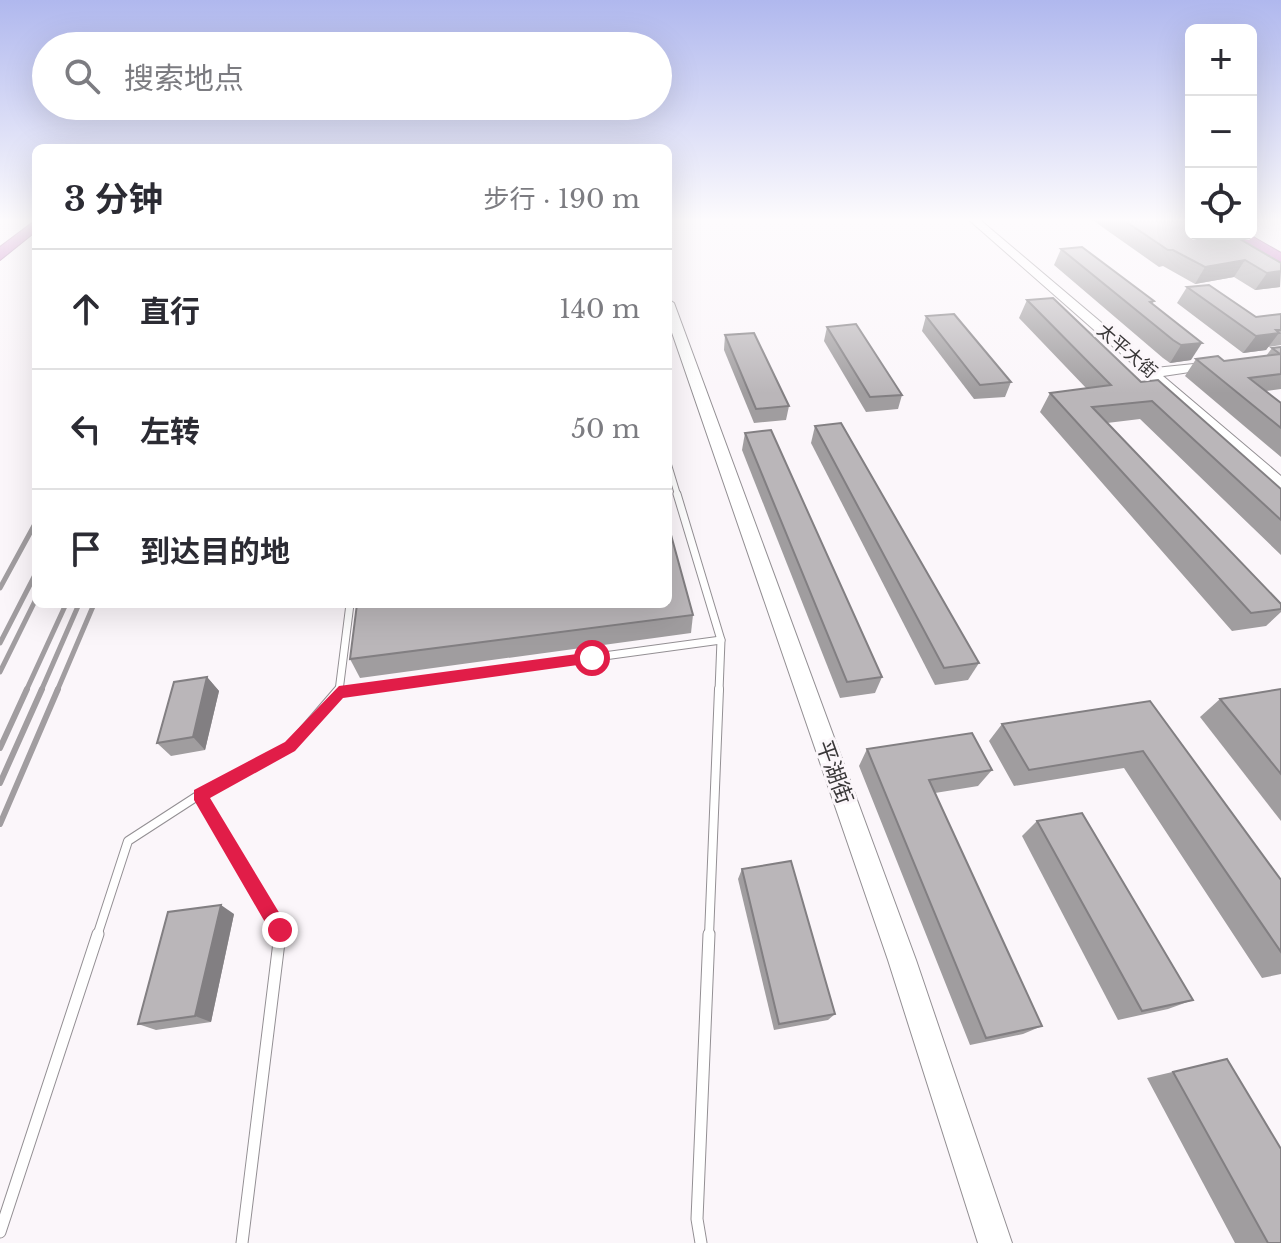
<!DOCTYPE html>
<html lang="zh">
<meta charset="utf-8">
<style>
:root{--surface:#fff;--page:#f2f2f3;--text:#2b2b33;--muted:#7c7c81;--line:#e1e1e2}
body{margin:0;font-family:"Libre Baskerville","Noto Sans SC",serif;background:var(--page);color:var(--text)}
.controls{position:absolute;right:24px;top:24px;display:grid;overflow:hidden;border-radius:12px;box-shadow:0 8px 32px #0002}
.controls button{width:72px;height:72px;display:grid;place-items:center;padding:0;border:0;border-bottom:2px solid var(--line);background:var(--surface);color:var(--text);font:40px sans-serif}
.stop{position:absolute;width:24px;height:24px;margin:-18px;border:6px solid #e11d48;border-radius:50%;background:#fff}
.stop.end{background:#e11d48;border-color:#fff;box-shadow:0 2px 8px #0008}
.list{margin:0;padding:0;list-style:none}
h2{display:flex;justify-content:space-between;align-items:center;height:104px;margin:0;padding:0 32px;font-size:34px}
h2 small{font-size:26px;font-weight:400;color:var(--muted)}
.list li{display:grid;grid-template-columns:52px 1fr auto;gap:24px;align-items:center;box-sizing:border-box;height:120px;padding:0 32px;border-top:2px solid var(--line)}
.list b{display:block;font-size:30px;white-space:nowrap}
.list em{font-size:26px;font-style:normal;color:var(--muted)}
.icon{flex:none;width:44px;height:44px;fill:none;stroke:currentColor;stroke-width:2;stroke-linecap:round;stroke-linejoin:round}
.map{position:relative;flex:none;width:1281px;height:1243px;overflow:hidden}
.search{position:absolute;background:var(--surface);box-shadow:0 8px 32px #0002;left:32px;top:32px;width:640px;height:88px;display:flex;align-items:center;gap:20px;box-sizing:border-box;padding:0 28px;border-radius:44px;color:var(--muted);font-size:30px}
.panel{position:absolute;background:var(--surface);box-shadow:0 8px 32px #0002;left:32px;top:144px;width:640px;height:464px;border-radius:12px}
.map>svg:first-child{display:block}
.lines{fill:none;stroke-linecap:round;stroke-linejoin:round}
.lane-far3-casing{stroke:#938f93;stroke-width:7}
.lane-far2-casing{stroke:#938f93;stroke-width:9}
.lane-far1-casing{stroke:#938f93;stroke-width:10}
.lane-casing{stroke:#938f93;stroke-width:13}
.secondary-casing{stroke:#938f93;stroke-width:2}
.highway-casing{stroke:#8f5b8c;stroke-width:2}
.lane-far3{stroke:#fff;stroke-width:5}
.lane-far2{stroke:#fff;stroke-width:7}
.lane-far1{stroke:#fff;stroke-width:8}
.lane{stroke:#fff;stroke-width:11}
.secondary{fill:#fff;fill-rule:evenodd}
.highway{fill:#be6eb9;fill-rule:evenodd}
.rail-far1{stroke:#a19da0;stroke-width:5}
.rail{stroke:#a19da0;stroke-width:6}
.wall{fill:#a09d9f}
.shaded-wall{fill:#827f82}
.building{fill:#bab6b9;stroke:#827f82;stroke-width:2}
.route{fill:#e11d48}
.labels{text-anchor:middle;stroke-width:6;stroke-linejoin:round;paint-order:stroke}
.far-street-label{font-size:18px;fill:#393738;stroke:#fbf6fa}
.street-label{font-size:22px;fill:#393738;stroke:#fbf6fa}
</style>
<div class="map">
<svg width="1281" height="1243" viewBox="0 0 1281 1243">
<rect width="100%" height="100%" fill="#fbf6fa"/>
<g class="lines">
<defs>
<path id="lane-far3" d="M668 463 678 496"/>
<g id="lane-far2">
<path d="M677 494 721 640 719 691"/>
<path d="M339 691 350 604"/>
<path d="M348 691 721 640"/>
</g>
<g id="lane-far1">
<path d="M339 692 363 689"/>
<path d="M199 795 280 930 279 936"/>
<path d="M97 936 128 841 199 795 290 746 339 689"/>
<path d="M709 936 719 689"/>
</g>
<g id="lane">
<path d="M0 1232 98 934"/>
<path d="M242 1243 280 934"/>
<path d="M701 1243 697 1219 709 934"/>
</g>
<g id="secondary">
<path d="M968 219H979L1155 368 1223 361V367L1163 376 1281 476V491L1275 489Z"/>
<path d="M668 299 674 303 916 960 1012 1243H978L888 960 668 321Z"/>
</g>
<g id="highway">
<path d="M36 220V231L0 260V247Z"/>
<path d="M1231 234H1248L1281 253V264Z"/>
</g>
</defs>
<use href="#lane-far3" class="lane-far3-casing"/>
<use href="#lane-far2" class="lane-far2-casing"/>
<use href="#lane-far1" class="lane-far1-casing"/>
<use href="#lane" class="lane-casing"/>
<use href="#secondary" class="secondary-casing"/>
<use href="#highway" class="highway-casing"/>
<use href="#lane-far3" class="lane-far3"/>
<use href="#lane-far2" class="lane-far2"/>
<use href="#lane-far1" class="lane-far1"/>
<use href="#lane" class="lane"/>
<use href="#secondary" class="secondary"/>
<use href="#highway" class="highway"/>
<g class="rail-far1">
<path d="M0 588 36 522"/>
<path d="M0 643 36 573"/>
<path d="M0 672 36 599"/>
<path d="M26 691 66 604"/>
<path d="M41 691 79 604"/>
<path d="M57 691 94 604"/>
</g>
<g class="rail">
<path d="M0 748 27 689"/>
<path d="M0 783 42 689"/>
<path d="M0 824 58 689"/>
</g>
</g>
<g class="wall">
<path d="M1091 219H1191L1231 234 1280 287 1255 290 1234 277 1195 284 1163 266 1159 267Z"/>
<path d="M1061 249 1154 301 1152 304 1191 360 1170 363 1163 358 1054 265Z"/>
<path d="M1187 287 1256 317 1281 314V345L1268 347 1266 350 1243 353 1177 303Z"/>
<path d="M1027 300 1141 382 1281 489V555L1140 419 1107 423 1281 604V612L1266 626 1232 631 1040 412 1050 393 1087 389 1019 318Z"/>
<path d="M926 316 1011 382 1005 397 974 399 922 331Z"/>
<path d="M827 327 902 395 898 409 866 412 824 341Z"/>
<path d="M725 335 789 406 786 420 754 423 724 350Z"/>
<path d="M1281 347V389L1266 391 1281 403V457L1185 376 1196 359 1224 361 1266 356 1272 348Z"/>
<path d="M815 426 979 663 968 680 935 685 811 443Z"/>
<path d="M745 433 882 677 875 693 840 698 742 450Z"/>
<path d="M693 615 691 633 360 678 350 659Z"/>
<path d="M207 677 219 691 205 750 171 756 157 743Z"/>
<path d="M1281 689V821L1200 717 1220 699Z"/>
<path d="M1150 701 1281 880V974L1262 978 1124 768 1014 786 989 741 1002 724Z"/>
<path d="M867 749 992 770 978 786 935 793 1042 1026 1023 1034 970 1045 859 766Z"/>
<path d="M1037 821 1193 1000 1168 1009 1118 1020 1022 836Z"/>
<path d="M742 869 835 1014 828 1020 774 1030 738 879Z"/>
<path d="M234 914 211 1022 156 1030 138 1024Z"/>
<path d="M1227 1059 1281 1243H1235L1147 1078Z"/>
</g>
<g class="shaded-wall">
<path d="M1245 260 1234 277 1195 284 1205 267Z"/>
<path d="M1281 271 1280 287 1255 290 1267 273Z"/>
<path d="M1279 333 1266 350 1243 353 1256 336Z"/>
<path d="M1202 343 1191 360 1170 363 1181 345Z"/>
<path d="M207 677 219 691 205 750 193 737Z"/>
<path d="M221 905 234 914 211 1022 195 1016Z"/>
</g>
<g class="building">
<path d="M1122 219H1191V234H1231L1281 263V271L1267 273 1245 260 1205 267 1173 250H1168Z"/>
<path d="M1082 247 1154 301 1150 302 1202 343 1181 345 1173 340 1061 249Z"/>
<path d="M1209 285 1256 317 1281 314V330H1276L1279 333 1256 336 1187 287Z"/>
<path d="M1053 298 1141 382 1158 380 1281 489V520L1152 401 1092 407 1281 604V609L1251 613 1050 393 1111 385 1027 300Z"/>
<path d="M954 314 1011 382 980 385 926 316Z"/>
<path d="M856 324 902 395 870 397 827 327Z"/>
<path d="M754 333 789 406 756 409 725 335Z"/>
<path d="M1281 347V374L1249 378 1281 403V428L1196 359 1218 356 1224 361 1280 354 1272 348Z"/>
<path d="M841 423 979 663 944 668 815 426Z"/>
<path d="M771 430 882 677 847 682 745 433Z"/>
<path d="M668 524 693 615 350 659 357 604H668Z"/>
<path d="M207 677 193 737 157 743 174 682Z"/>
<path d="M1281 689V774L1220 699Z"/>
<path d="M1150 701 1281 880V952L1143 751 1029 770 1002 724Z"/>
<path d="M972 733 992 770 929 780 1042 1026 986 1038 867 749Z"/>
<path d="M1082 813 1193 1000 1142 1011 1037 821Z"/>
<path d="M791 861 835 1014 779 1024 742 869Z"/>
<path d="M221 905 195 1016 138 1024 168 912Z"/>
<path d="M1227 1059 1281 1149V1243H1268L1173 1072Z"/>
</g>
<linearGradient id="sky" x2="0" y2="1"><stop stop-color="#b0b8ee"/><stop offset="0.56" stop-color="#fdfbfd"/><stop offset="1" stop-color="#fdfbfd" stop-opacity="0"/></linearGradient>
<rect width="1281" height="393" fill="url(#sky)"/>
<path class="route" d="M592 652 599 658 592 663 343 698 295 751 210 798 286 924 288 930 286 936 280 939 273 936 194 800V790L285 742 339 686Z"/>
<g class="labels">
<g class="far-street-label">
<text transform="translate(1127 351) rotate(41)" y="6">太平大街</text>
</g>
<g class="street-label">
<text transform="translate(835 772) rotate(70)" y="8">平湖街</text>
</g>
</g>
</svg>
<div class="controls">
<button>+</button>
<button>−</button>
<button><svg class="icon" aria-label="locate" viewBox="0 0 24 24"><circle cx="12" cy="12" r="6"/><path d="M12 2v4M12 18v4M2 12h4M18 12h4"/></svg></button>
</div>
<div class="stop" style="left:592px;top:658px"></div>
<div class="stop end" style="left:280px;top:930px"></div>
<div class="search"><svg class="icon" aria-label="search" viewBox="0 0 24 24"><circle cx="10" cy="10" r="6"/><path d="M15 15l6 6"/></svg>搜索地点</div>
<section class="panel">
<h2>3 分钟<small>步行 · 190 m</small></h2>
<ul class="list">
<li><svg class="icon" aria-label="ahead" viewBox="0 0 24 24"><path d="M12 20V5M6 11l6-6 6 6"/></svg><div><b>直行</b></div><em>140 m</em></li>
<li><svg class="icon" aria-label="left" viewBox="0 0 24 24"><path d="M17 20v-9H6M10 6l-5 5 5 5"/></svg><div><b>左转</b></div><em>50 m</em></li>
<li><svg class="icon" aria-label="arrive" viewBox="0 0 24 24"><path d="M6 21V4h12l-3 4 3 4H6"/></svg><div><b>到达目的地</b></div></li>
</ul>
</section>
</div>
